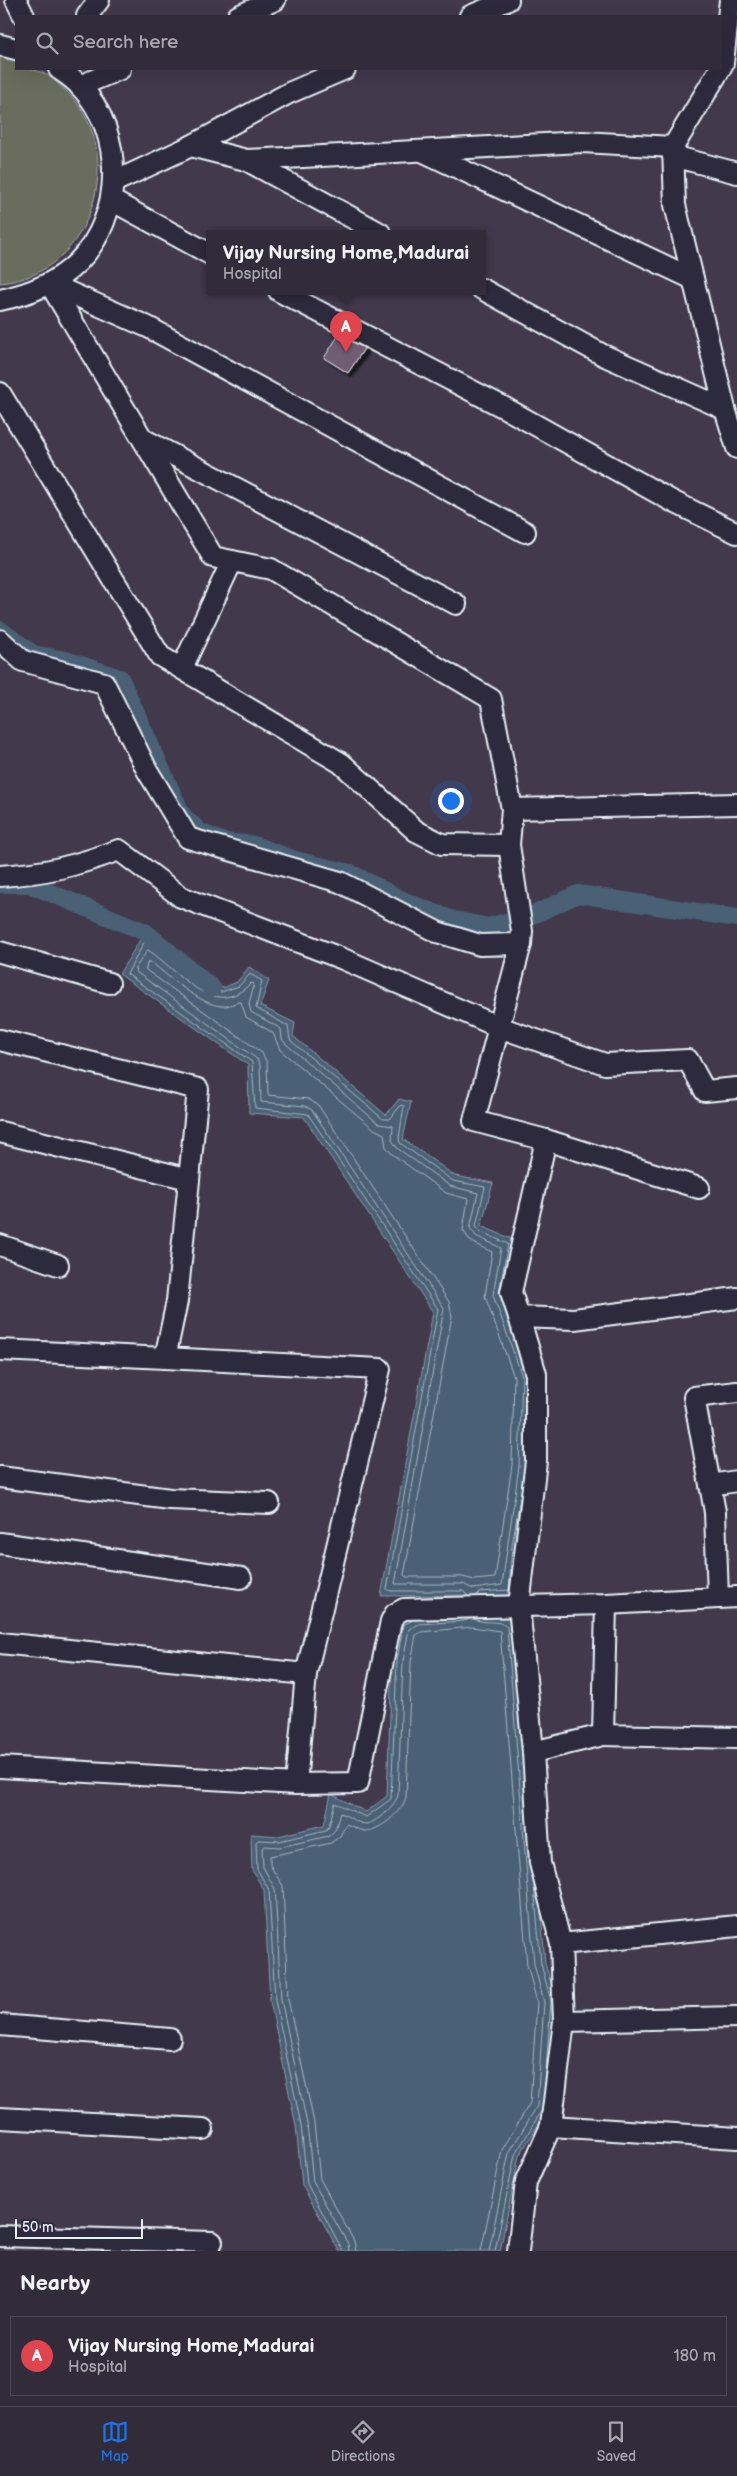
<!DOCTYPE html>
<style>
:root{--surface:#322b3a;--page:#3a3342;--text:#f1f3f6;--muted:#a8a7af;--line:#4d4754;--accent:#1a73e8}
body{margin:0;font-family:"Balsamiq Sans",sans-serif;background:var(--page);color:var(--text)}
.scale{position:absolute;left:15px;bottom:12px;width:128px;box-sizing:border-box;padding-left:5px;border:2px solid #e8f1f8;border-top:0;font-size:14px;line-height:18px;white-space:nowrap;color:#e8f1f8;-webkit-text-stroke:4px #2f2a3d;paint-order:stroke}
.you{position:absolute;left:450px;top:800px;width:18px;height:18px;margin:-12px;border:4px solid #fff;border-radius:50%;background:#1a73e8;box-shadow:0 0 0 8px #1a73e833}
.badge{display:grid;place-items:center;width:32px;height:32px;border-radius:50%;background:var(--accent);color:#fff;font-size:16px;font-weight:700}
.pin{position:absolute;translate:-50% -41px;filter:drop-shadow(0 1px 2px #0008)}
.pin::after{content:'';position:absolute;top:26px;width:18px;height:15px;background:inherit;clip-path:polygon(0 0,100% 0,50% 100%)}
.popup{position:absolute;left:206px;top:230px;width:280px;height:65px;box-sizing:border-box;display:grid;place-content:center;border-radius:0px;background:var(--surface);filter:drop-shadow(0 1px 4px #0005);font-size:16px;white-space:nowrap;color:var(--muted)}
.popup b{font-size:19px;color:var(--text)}
.popup::after{content:'';position:absolute;left:50%;top:100%;margin-left:-10px;border:10px solid transparent;border-top-color:var(--surface)}
.list{margin:0;padding:0;list-style:none}
h2{display:flex;justify-content:space-between;align-items:center;height:65px;margin:0;padding:0 20px;font-size:21px}
h2 small{font-size:16px;font-weight:400;color:var(--muted)}
.list li{display:grid;grid-template-columns:32px 1fr auto;gap:15px;align-items:center;box-sizing:border-box;height:80px;margin:0 10px 10px;padding:0 10px;border:1px solid var(--line);border-radius:0px}
.list b{display:block;font-size:19px;white-space:nowrap}
.list p{margin:0;font-size:16px;white-space:nowrap;color:var(--muted)}
.list em{font-size:16px;font-style:normal;color:var(--muted)}
.icon{flex:none;width:28px;height:28px;fill:none;stroke:currentColor;stroke-width:2;stroke-linecap:round;stroke-linejoin:round}
.map{position:relative;flex:none;width:737px;height:2251px;overflow:hidden}
.search{position:absolute;background:var(--surface);box-shadow:0 5px 20px #0002;left:15px;right:15px;top:15px;height:55px;display:flex;align-items:center;gap:12px;box-sizing:border-box;padding:0 18px;border-radius:0px;color:var(--muted);font-size:19px}
.sheet{height:155px;background:var(--surface)}
nav{display:flex;justify-content:space-around;align-items:center;box-sizing:border-box;height:70px;border-top:1px solid var(--line);background:var(--surface);font-size:14px;color:var(--muted)}
nav a{display:grid;justify-items:center;gap:2px}
nav .on{color:var(--accent)}
.map>svg:first-child{display:block}
.green{fill:#6a6c5d;stroke:#a9aeaa}
.water{fill:#4a6174;stroke:#899ba9}
.lines{fill:none;stroke-linecap:round;stroke-linejoin:round}
.shore{stroke:#a9b7c3;stroke-width:1}
.canal{stroke:#4a6174;stroke-width:18}
.building{fill:#705b73;stroke:#e8f1f8;filter:url(#shadow)}
.minor-casing{stroke:#e8f1f8;stroke-width:24}
.minor{stroke:#2f2a3d;stroke-width:20}
</style>
<div class="map">
<svg width="737" height="2251" viewBox="0 0 737 2251">
<defs>
<filter id="shadow"><feDropShadow dx="4.5" dy="4.5" stdDeviation="1" flood-color="#0009"/></filter>
</defs>
<rect width="100%" height="100%" fill="#42394d"/>
<filter id="ink" filterUnits="userSpaceOnUse"><feTurbulence type="fractalNoise" baseFrequency=".02" numOctaves="2"/><feDisplacementMap in="SourceGraphic" scale="10" xChannelSelector="R" yChannelSelector="G"/><feConvolveMatrix kernelMatrix="1 2 1 2 8 2 1 2 1" color-interpolation-filters="sRGB"/></filter>
<g filter="url(#ink)">
<path class="green" d="M0 57 16 61V69C41 69 45 72 63 88 132 149 93 276 0 283Z"/>
<path class="water" d="M145 932 193 973 223 988 237 982 249 967 269 980 260 1006 295 1023 293 1036 386 1115 399 1099 411 1102 403 1139 455 1176 493 1183 481 1226 514 1240 533 1374 531 1467 514 1596 480 1597 518 1620 545 1963 556 2000 548 2109 519 2156 500 2251H339L302 2185 296 2126 270 2001 264 1890 252 1870 251 1834 278 1836 324 1825 331 1794 366 1812 387 1796 392 1660 399 1620 464 1610 463 1595 381 1596 433 1312 304 1117 249 1113 248 1065 119 974Z"/>
<g class="lines">
<g class="shore">
<path d="M148 950C179 970 213 1022 251 983L254 984 249 1004 251 1012 281 1029 282 1039 286 1044 379 1124 393 1126 392 1140 397 1148 450 1186 478 1193 470 1228 476 1236 501 1248 493 1295 522 1376 519 1466 502 1585 473 1589 463 1584H395L444 1308 312 1110 305 1106 261 1102 260 1065 257 1059 136 972 135 969Z"/>
<path d="M148 962H151C168 976 200 1005 222 1006 229 1007 235 1002 241 1002L246 1017 273 1033 280 1050 374 1129 384 1134 386 1147 392 1154 446 1193 468 1199 463 1230 470 1241 492 1252 485 1296 514 1377 512 1465 495 1578 474 1580 463 1577H406L404 1575 452 1316 449 1302 318 1105 308 1099 268 1095 267 1063 262 1053 146 970Z"/>
<path d="M468 1596 463 1591H390L387 1589 438 1309 308 1114 255 1108 252 1062 127 974 145 941H148L190 977 221 992 239 986 250 974 262 981 256 1008 288 1026 290 1040 383 1119H390L401 1105 404 1106 399 1138 400 1143 453 1181 485 1187 476 1226 479 1231 508 1244 499 1293 503 1304"/>
<path d="M476 1596 480 1592 509 1590 512 1546 520 1498"/>
<path d="M474 1619C485 1625 498 1618 507 1627L534 1964 544 2002 537 2106 509 2153 489 2251"/>
<path d="M534 1886 541 1964 551 2001 545 2085"/>
<path d="M343 2251 307 2184 301 2125 275 2000 269 1890 257 1869 256 1842 258 1840 279 1841 326 1830 329 1826 335 1803 366 1817 391 1799 397 1661 403 1625 413 1620"/>
<path d="M349 2251 348 2244 313 2182 307 2124 281 1999 275 1889 263 1867 262 1849 265 1846 280 1847 329 1836 335 1830 340 1813C348 1815 357 1824 366 1824 376 1823 396 1805 398 1795L403 1661 409 1629 419 1624 464 1621 470 1619"/>
<path d="M356 2251 354 2241 320 2179 314 2123 288 1999 283 1886 270 1865V1856L331 1843 340 1836 346 1824C352 1826 358 1830 364 1831 379 1832 403 1811 406 1797L411 1662 416 1635 421 1632 472 1627 500 1631 527 1965 537 2002 530 2103 502 2150 481 2251"/>
<path d="M495 2251 515 2155 542 2110"/>
</g>
<g class="canal">
<path d="M0 630 33 654 66 660 120 678 182 815 200 832 224 842 254 845 295 860 350 873 404 901 450 919 488 927 535 914 578 894 737 918"/>
<path d="M0 884H29L145 932 212 988"/>
</g>
</g>
<path class="building" d="M342 330 366 346 348 373 324 358Z"/>
<g class="lines">
<defs>
<g id="minor">
<path d="M16 0 24 16"/>
<path d="M87 16 99 0"/>
<path d="M238 16 275 0"/>
<path d="M470 16 508 0"/>
<path d="M0 45 16 49"/>
<path d="M721 67 723 63 730 0"/>
<path d="M80 86 120 69"/>
<path d="M191 146 289 93 345 69"/>
<path d="M673 147 720 69"/>
<path d="M422 151 693 279"/>
<path d="M673 156 737 173"/>
<path d="M246 160 380 233"/>
<path d="M114 182 191 146 246 160 582 142 673 147 675 205 725 409 737 448"/>
<path d="M111 200 210 254"/>
<path d="M482 289 603 355 725 409"/>
<path d="M279 291 505 408 672 501 737 533"/>
<path d="M0 300C29 294 56 284 78 262 124 216 125 133 80 86 74 79 66 74 59 69"/>
<path d="M0 393 160 656 341 763 416 831 442 844 509 845"/>
<path d="M143 439 456 604"/>
<path d="M525 532 148 327 50 284 213 557 271 569 491 699 512 809 509 845 522 931 521 944 499 1027 605 1064 688 1060 705 1091 737 1088"/>
<path d="M0 640 23 661 104 683 147 770 188 838 340 882 437 932 480 945 521 944"/>
<path d="M182 668 232 561"/>
<path d="M512 809 737 804"/>
<path d="M0 876C48 873 75 866 119 850L181 897 343 959 499 1027 474 1121 546 1140 699 1188"/>
<path d="M0 952 109 983"/>
<path d="M0 1040 198 1089 177 1301 165 1358 0 1350"/>
<path d="M0 1132 189 1179"/>
<path d="M546 1140 511 1292 519 1317 574 1319 737 1298"/>
<path d="M0 1245 58 1265"/>
<path d="M519 1317 536 1374V1461L519 1606 533 1752 540 1863 561 1944"/>
<path d="M0 1477 170 1499 269 1503"/>
<path d="M710 1485 737 1481"/>
<path d="M0 1543 241 1578"/>
<path d="M718 1598 715 1512 694 1397 737 1392"/>
<path d="M606 1604 603 1735 737 1738"/>
<path d="M0 1643 306 1674 380 1369 165 1358"/>
<path d="M533 1752 603 1735"/>
<path d="M0 1767 296 1784 306 1674"/>
<path d="M296 1784 358 1783 391 1621 395 1614 404 1609 606 1604 737 1597"/>
<path d="M564 2021 737 2017"/>
<path d="M0 2025 170 2039"/>
<path d="M0 2118 203 2129"/>
<path d="M551 2126 737 2138"/>
<path d="M0 2236 212 2242"/>
<path d="M518 2251 526 2182 551 2126 564 2021 561 1944 737 1926"/>
</g>
</defs>
<use href="#minor" class="minor-casing"/>
<use href="#minor" class="minor"/>
</g>
</g>
</svg>
<div class="scale">50 m</div>
<div class="you"></div>
<div class="pin badge" style="left:346px;top:352px;background:#e0444e">A</div>
<div class="popup"><b>Vijay Nursing Home,Madurai</b>Hospital</div>
<div class="search"><svg class="icon" aria-label="search" viewBox="0 0 24 24"><circle cx="10" cy="10" r="6"/><path d="M15 15l6 6"/></svg>Search here</div>
</div>
<section class="sheet">
<h2>Nearby<small></small></h2>
<ul class="list">
<li><span class="badge" style="background:#e0444e">A</span><div><b>Vijay Nursing Home,Madurai</b><p>Hospital</p></div><em>180 m</em></li>
</ul>
</section>
<nav>
<a class="on"><svg class="icon" aria-label="map" viewBox="0 0 24 24"><path d="M3 6l6-2 6 2 6-2v14l-6 2-6-2-6 2zM9 4v14M15 6v14"/></svg>Map</a>
<a><svg class="icon" aria-label="directions" viewBox="0 0 24 24"><path d="M12 3l9 9-9 9-9-9zM9 14v-3h6M13 9l2 2-2 2"/></svg>Directions</a>
<a><svg class="icon" aria-label="saved" viewBox="0 0 24 24"><path d="M7 4h10v16l-5-4-5 4z"/></svg>Saved</a>
</nav>
